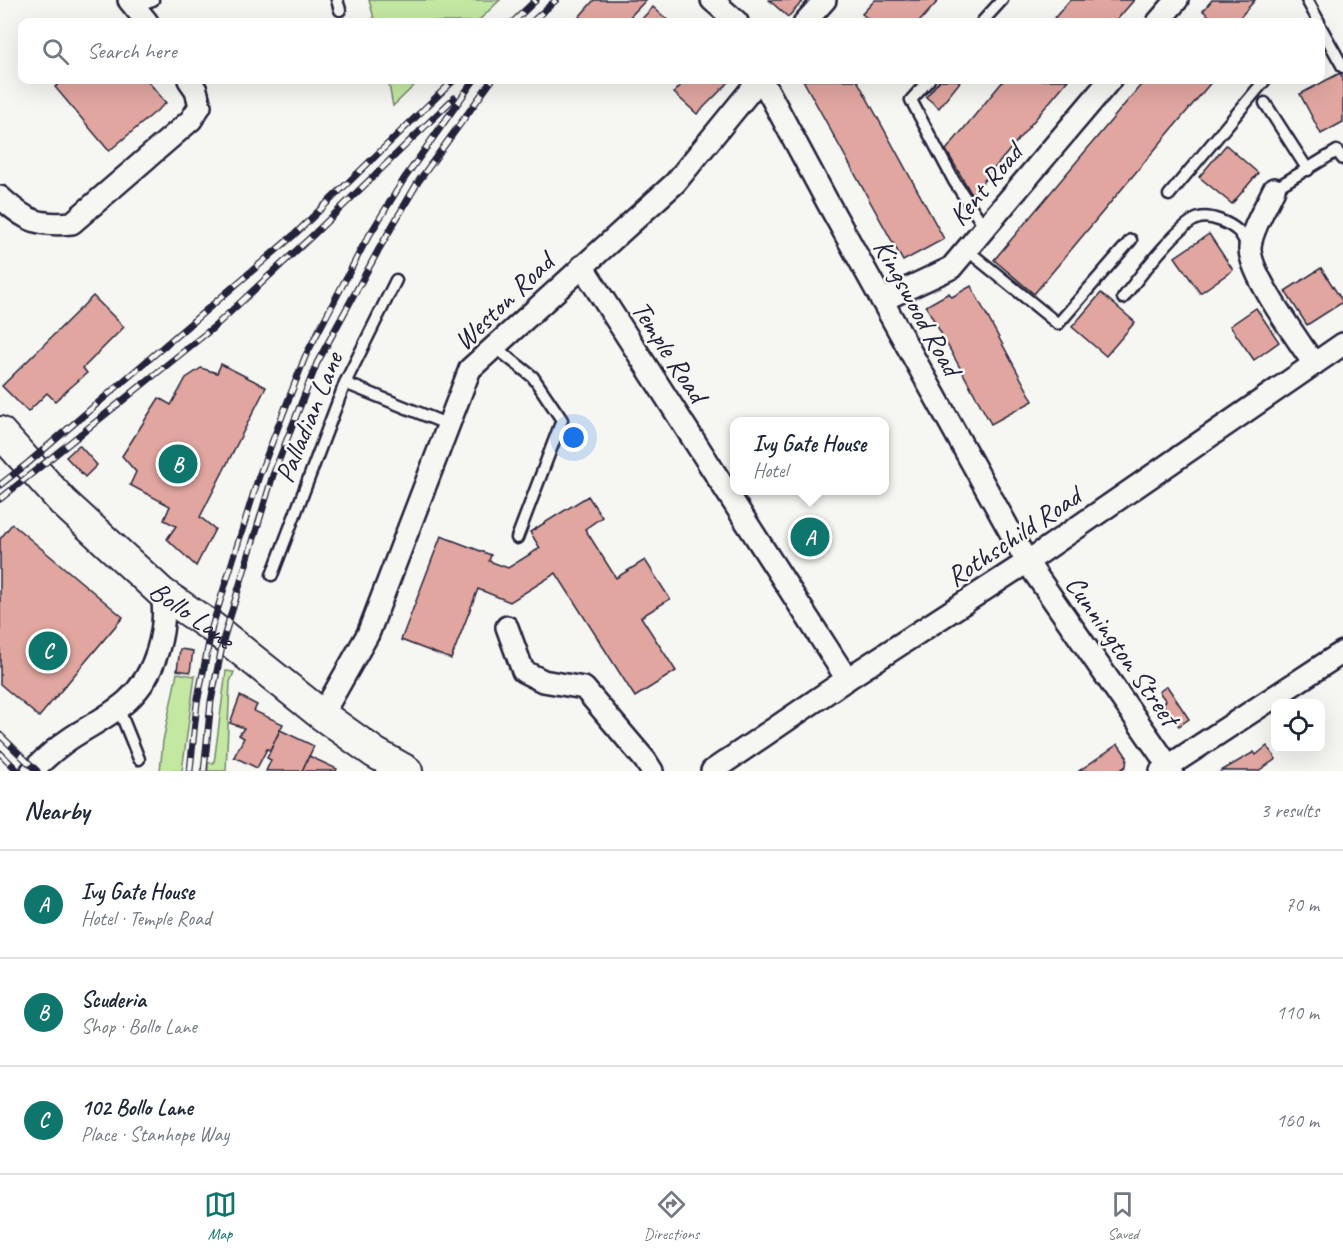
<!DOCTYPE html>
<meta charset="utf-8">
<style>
:root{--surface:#fff;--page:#f2f2f3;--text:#1f2937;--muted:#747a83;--line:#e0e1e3;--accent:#0f766e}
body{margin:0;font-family:Caveat,sans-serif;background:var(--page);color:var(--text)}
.controls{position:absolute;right:18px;bottom:18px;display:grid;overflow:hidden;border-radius:12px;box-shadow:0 6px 24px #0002}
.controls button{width:54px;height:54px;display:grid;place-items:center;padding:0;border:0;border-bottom:2px solid var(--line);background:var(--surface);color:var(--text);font:30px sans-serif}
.you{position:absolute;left:574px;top:438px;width:21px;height:21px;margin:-15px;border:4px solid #fff;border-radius:50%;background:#1a73e8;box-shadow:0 0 0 9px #1a73e833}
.badge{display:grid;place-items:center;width:39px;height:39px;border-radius:50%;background:var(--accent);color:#fff;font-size:20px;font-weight:700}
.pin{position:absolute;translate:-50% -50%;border:3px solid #fff;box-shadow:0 2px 6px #0006}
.popup{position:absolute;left:730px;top:417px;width:159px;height:78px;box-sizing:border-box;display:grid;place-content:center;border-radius:12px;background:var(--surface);filter:drop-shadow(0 2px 4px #0005);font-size:20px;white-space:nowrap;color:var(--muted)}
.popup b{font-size:22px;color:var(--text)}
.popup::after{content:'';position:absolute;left:50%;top:100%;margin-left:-12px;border:12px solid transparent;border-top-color:var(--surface)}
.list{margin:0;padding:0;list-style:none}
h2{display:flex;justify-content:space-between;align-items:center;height:78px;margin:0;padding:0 24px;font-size:26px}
h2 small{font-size:20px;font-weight:400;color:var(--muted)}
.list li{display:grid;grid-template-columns:39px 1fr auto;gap:18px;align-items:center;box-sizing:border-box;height:108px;padding:0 24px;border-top:2px solid var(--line)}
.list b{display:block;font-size:22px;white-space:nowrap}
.list p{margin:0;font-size:20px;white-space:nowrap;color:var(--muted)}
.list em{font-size:20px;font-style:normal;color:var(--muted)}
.icon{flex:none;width:33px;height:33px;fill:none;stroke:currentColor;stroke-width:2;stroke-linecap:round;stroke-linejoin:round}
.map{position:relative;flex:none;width:1343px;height:771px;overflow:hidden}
.search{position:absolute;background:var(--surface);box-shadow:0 6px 24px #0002;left:18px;right:18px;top:18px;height:66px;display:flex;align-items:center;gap:15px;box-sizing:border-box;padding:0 21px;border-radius:12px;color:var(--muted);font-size:22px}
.sheet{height:402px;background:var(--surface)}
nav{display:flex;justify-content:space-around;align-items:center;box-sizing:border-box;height:84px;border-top:2px solid var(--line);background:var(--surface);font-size:16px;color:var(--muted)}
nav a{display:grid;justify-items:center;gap:3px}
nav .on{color:var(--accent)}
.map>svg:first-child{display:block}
.green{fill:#c3e8a2;stroke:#72856e;stroke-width:1.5}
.building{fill:#e0a69f;stroke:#22223b;stroke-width:1.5}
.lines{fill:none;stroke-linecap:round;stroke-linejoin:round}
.lane-casing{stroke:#22223b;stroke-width:15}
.street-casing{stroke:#22223b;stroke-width:26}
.secondary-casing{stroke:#22223b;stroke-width:34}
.lane{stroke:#f6f6f2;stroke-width:10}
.street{stroke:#f6f6f2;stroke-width:21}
.secondary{stroke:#f6f6f2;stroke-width:30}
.rail-casing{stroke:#22223b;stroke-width:7}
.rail{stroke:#f6f6f2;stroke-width:4.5;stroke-dasharray:14;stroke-linecap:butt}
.labels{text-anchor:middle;stroke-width:5;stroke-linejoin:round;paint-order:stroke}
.street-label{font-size:28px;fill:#22223b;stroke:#f6f6f2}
</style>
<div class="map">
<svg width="1343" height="771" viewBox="0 0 1343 771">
<rect width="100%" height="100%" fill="#f6f6f2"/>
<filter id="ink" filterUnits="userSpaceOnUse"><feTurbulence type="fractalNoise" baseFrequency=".0167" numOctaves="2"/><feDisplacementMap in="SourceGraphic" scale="12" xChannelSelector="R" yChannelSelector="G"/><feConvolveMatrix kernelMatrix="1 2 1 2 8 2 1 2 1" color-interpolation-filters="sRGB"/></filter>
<g filter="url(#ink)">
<g class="green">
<path d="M369 0H500L477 22H375Z"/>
<path d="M388 80H420L393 106Z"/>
<path d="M226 671 234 672 230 682 226 771H208V763H214Z"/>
<path d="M177 673 195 676 182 771H160L163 741Z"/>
</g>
<g class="building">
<path d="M594 0H646L625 22 621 20 619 22H585L579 17Z"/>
<path d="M769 0H804L788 17Z"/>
<path d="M875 0H939L919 22H872L862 14Z"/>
<path d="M1070 0H1134L1115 22H1051Z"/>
<path d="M1212 0H1255L1236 22H1217L1203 11Z"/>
<path d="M653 7 670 22H639Z"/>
<path d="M1340 73 1343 78V122L1321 134 1300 94Z"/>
<path d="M65 80H147L166 103 109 151 55 87Z"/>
<path d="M685 80H731L697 114 674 93Z"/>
<path d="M803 80H857L944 239 903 261Z"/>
<path d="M940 80H957L960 82 939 108 926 97Z"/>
<path d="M1004 80H1068L972 195 946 150Z"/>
<path d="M1145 80H1213L1034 294 994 260Z"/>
<path d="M1226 145 1258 173 1232 204 1199 177Z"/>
<path d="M1209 234 1233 270 1200 293 1175 257Z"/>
<path d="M1321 268 1343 302 1307 325 1285 291Z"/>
<path d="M971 286 1033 401 991 424 926 306 949 293 952 297Z"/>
<path d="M1101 293 1135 322 1106 356 1072 327Z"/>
<path d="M93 296 124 327 83 368 87 373 55 401 47 393 28 412 2 386Z"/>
<path d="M1256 308 1279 342 1254 360 1230 326Z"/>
<path d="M221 364 266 387 200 517 215 529 196 566 167 539 176 526 164 520 170 506 130 485 136 472 122 456 159 398 171 405 186 378 201 368 217 373Z"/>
<path d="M79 445 97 465 85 477 66 457Z"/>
<path d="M588 496 602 517 585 529 616 578 645 560 670 599 641 617 676 671 635 697 556 573 510 602 478 589 451 659 401 640 441 536 491 555 489 561 508 568 540 548 530 532Z"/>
<path d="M12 524 123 617 39 717 0 684V539Z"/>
<path d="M180 649 193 651 190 672 177 670Z"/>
<path d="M1167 686 1189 719 1179 726 1163 704 1166 701 1159 692Z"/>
<path d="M240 696 257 705 254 711 283 724 270 750 267 749 257 768 234 757 244 738 239 735 244 728 230 723Z"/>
<path d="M280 730 314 746 302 771H266L271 760 267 758Z"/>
<path d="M1118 744 1127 757 1126 766 1119 771H1079Z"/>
<path d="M1267 746 1276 759 1258 771H1221L1254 752 1256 755Z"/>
<path d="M309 756 337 769 336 771H302Z"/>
</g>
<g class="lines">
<defs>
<g id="lane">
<path d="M337 0 340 10"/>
<path d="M1307 0 1319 22"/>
<path d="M135 6 153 0"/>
<path d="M982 22 1002 0"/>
<path d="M1320 26 1343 67"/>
<path d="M929 80 911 100 954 181 985 228"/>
<path d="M1265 103 1308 170"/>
<path d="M1274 189 1337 151 1343 159"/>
<path d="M1169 195 1265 80"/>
<path d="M967 250 1058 324 1131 240"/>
<path d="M1123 298C1136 281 1180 222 1199 218 1211 215 1229 223 1238 231 1242 235 1245 242 1248 247"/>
<path d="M495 347 533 377 562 420 517 538"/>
<path d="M345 383 449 425"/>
<path d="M272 575 345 383 396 280"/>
<path d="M118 707 139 759"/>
</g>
<g id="street">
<path d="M129 0 147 22"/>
<path d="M712 0 737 22"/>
<path d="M805 22 825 0"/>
<path d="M1158 22 1177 0"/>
<path d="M758 81 767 89 828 203 1027 562 1172 771"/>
<path d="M1274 189C1267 205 1249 233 1250 250 1252 278 1297 338 1314 364"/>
<path d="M0 197C26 221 38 226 72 223L191 120 200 106 196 90 189 80"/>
<path d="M582 266 847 679"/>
<path d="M883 300 951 268 1110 80"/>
<path d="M507 627 523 671 543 681 584 688 645 760 652 771"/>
<path d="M322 715 368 634 470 369 675 183 759 80"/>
<path d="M32 771C44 759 56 748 71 738 89 726 112 715 128 700 156 674 168 629 162 593"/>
<path d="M712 771 847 679 1027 562 1343 344"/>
<path d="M1161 771 1343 652"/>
</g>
<g id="secondary">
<path id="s1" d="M0 432 63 502 162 593 212 627 322 715 375 753 407 771"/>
</g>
</defs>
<use href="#lane" class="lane-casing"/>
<use href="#street" class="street-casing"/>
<use href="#secondary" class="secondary-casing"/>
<use href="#lane" class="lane"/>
<use href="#street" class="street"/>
<use href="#secondary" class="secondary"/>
<defs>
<g id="rail">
<path d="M513 22 536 0"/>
<path d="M532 22 556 0"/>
<path d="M0 485 28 463 295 234 454 80"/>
<path d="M0 499 214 327 311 237 454 98"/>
<path d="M0 735 37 771"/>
<path d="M0 753 18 771"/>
<path d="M190 771 197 703 212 627 259 476 305 357 364 244 404 179 474 80"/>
<path d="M204 771 211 701 224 637 273 475 317 363 379 249 418 182 492 80"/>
</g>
</defs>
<use href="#rail" class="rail-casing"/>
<use href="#rail" class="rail"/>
</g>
</g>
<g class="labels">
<g class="street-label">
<text transform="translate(985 184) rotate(-50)" y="10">Kent Road</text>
<text transform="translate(503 301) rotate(-44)" y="10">Weston Road</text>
<text transform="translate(918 307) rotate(61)" y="10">Kingswood Road</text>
<text transform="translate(670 351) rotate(57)" y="10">Temple Road</text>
<text transform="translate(308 417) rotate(-68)" y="10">Palladian Lane</text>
<text transform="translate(1013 536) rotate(-34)" y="10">Rothschild Road</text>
<text dy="10" stroke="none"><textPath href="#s1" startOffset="266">Bollo Lane</textPath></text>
<text transform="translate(1123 650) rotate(55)" y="10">Cunnington Street</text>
</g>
</g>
</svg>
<div class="controls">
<button><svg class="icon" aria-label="locate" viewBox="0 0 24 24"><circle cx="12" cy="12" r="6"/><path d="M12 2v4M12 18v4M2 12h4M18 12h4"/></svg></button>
</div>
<div class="you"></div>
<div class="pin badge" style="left:810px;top:537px">A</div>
<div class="popup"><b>Ivy Gate House</b>Hotel</div>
<div class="pin badge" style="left:178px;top:464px">B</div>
<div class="pin badge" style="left:48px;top:651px">C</div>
<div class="search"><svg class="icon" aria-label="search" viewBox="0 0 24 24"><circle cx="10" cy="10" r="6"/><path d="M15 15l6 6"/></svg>Search here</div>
</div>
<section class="sheet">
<h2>Nearby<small>3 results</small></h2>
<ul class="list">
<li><span class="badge">A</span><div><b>Ivy Gate House</b><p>Hotel · Temple Road</p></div><em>70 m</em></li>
<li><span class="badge">B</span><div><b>Scuderia</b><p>Shop · Bollo Lane</p></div><em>110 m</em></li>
<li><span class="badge">C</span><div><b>102 Bollo Lane</b><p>Place · Stanhope Way</p></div><em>160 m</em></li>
</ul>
</section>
<nav>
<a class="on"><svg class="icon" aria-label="map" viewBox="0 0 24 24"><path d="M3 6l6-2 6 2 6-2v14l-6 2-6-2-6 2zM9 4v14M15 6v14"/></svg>Map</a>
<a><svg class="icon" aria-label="directions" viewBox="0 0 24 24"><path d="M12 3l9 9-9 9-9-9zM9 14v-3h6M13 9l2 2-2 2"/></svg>Directions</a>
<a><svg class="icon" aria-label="saved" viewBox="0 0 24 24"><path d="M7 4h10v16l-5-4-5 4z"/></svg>Saved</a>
</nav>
